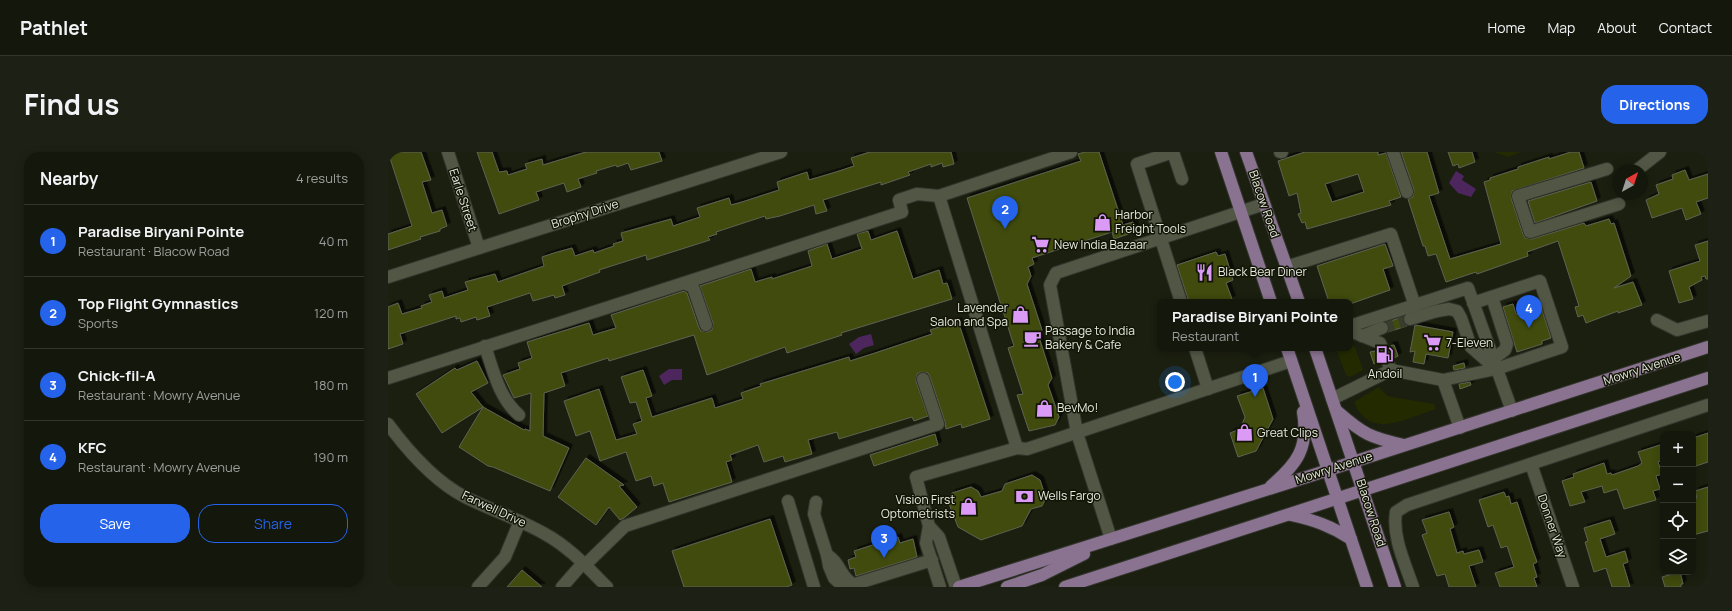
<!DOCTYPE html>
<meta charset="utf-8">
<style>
:root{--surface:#14170b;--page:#1d2014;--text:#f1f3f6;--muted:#9d9f9d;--line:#33362c;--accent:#2563eb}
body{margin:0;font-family:Manrope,sans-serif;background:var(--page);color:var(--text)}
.controls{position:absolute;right:12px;bottom:12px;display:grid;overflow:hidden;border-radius:8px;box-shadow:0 2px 10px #0003}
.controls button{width:36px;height:36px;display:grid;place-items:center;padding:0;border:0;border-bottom:1px solid var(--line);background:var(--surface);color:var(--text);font:20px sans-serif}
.compass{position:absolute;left:1224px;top:12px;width:36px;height:36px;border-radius:50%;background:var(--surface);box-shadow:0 2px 10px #0003;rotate:39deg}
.you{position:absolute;left:787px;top:230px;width:14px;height:14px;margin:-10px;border:3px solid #fff;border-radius:50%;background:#1a73e8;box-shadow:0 0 0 6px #1a73e833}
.badge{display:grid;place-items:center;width:26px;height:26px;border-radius:50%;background:var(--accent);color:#fff;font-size:13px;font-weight:700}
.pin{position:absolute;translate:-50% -33px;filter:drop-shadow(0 1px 2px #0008)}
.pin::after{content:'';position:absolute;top:21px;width:14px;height:12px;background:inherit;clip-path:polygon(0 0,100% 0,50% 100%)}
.popup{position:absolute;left:769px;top:147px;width:196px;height:52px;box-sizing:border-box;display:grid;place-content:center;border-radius:8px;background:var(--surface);filter:drop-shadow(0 1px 3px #0005);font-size:13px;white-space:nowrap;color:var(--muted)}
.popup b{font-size:15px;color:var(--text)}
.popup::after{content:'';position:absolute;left:50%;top:100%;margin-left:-8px;border:8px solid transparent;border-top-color:var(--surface)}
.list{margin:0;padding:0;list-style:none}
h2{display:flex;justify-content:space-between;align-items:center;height:52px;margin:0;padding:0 16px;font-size:17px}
h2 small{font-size:13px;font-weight:400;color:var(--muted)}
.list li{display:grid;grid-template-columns:26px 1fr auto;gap:12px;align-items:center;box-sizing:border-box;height:72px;padding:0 16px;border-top:1px solid var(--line)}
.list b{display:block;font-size:15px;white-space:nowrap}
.list p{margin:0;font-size:13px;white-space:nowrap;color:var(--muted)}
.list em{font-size:13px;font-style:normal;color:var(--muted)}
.actions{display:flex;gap:8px;padding:12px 16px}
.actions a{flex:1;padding:9px 0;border:1px solid var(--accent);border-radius:16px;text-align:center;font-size:14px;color:var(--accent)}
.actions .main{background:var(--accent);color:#fff}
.icon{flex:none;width:22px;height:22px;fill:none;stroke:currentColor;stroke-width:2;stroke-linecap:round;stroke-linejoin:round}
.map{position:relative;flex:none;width:1320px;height:435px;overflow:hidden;border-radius:16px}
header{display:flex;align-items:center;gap:24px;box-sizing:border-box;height:56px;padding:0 20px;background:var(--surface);border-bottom:1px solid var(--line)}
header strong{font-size:19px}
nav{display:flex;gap:22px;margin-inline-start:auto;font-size:14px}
.intro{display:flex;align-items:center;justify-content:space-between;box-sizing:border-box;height:96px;padding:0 24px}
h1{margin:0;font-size:28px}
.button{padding:10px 18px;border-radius:16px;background:var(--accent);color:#fff;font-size:14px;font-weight:700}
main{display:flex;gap:24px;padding:0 24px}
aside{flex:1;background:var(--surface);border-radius:16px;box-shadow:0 2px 10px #0003}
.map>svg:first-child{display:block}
.green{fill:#232a00}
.water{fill:#4d265d}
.building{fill:#414b11;stroke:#5e6351;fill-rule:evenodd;filter:url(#shadow)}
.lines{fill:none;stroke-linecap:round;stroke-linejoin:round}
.minor-tunnel{stroke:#393d2e;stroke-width:12;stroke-dasharray:12 6;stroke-linecap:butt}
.minor-casing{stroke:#33352d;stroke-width:14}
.major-casing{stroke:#33352d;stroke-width:14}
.minor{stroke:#525745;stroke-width:12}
.major{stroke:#8a7391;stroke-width:12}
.labels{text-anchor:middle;stroke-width:3;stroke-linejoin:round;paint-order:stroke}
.street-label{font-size:12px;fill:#e6e9df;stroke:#121506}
.poi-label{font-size:12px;fill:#e6e9df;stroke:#121506;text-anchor:start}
</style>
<header>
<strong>Pathlet</strong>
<nav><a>Home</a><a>Map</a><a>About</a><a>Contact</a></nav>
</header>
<div class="intro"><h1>Find us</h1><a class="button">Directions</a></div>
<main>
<aside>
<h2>Nearby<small>4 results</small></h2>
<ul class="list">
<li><span class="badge">1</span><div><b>Paradise Biryani Pointe</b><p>Restaurant · Blacow Road</p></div><em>40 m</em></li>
<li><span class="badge">2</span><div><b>Top Flight Gymnastics</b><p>Sports</p></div><em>120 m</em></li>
<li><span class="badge">3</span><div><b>Chick-fil-A</b><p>Restaurant · Mowry Avenue</p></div><em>180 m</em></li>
<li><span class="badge">4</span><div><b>KFC</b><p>Restaurant · Mowry Avenue</p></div><em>190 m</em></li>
</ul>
<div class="actions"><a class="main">Save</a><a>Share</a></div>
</aside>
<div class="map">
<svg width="1320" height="435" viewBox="0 0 1320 435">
<defs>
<filter id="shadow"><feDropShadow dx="3.5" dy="-3.5" stdDeviation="0" flood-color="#0009"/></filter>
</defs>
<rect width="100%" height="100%" fill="#1b1f0f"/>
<g class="green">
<path d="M1106 0H1133L1120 5Z"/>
<path d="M962 192 967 195 975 218 962 225 958 223 948 196H962Z"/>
<path d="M991 235 999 244 1046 252 1048 257C1018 266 982 289 966 250Z"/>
</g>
<g class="water">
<path d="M1068 19 1076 24 1074 28 1088 37 1083 45 1070 41 1061 31Z"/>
<path d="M483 182 486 193 476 196 468 202 461 192 471 185Z"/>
<path d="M281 217H294V228H284L276 233 271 224Z"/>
</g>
<g class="building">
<path d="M0 0H33L43 28 34 30 44 61 54 58 59 74 52 77V79L32 85 33 87 0 98V82L24 74Z"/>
<path d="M89 0H104L111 20 119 19 120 23 139 17 137 12 154 7 155 13 198 0H271L274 9 243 18 240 11 229 15 228 13 208 19 209 21 190 27 193 35 179 40 176 31 148 40 151 48 111 62Z"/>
<path d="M482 0H563L566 12 555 15 554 11 543 15V12L520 20 522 23 493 33V30L435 48 439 59 428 62 426 53 392 64 378 67 377 64 328 80 329 82 320 85 322 88 259 108 258 103 211 118 212 120 174 134 177 143 167 146 166 143 145 149 142 141 99 155 102 164 89 168 88 165 73 170 72 166 68 167V164L12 182 15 192 0 197V155L10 151 14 162 34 156 33 154 44 150 41 143 54 139 56 146 80 138 77 130 107 122 110 130 156 114 154 105 166 101 184 96 187 104 205 98 206 101 226 94 225 92 235 89 233 81 283 67 285 74 312 65 309 56 341 46 343 53 354 50 391 38 389 30 419 20 421 28 448 20 466 14 463 6Z"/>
<path d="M697 0H711L735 73 745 70 749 79 726 87 724 80 644 106 646 112 640 115 643 124 639 132 654 178 651 185 664 226 660 233 671 265 667 273 641 279 629 243 635 242 620 196 626 194 579 46 693 9 690 2Z"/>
<path d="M917 0H990V3L998 1 1013 45 1001 49 1003 53 919 77 917 70 914 71 910 62 913 61 909 41 901 44 890 9ZM970 22 976 40 944 50 937 32Z"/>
<path d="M1013 0H1039L1051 41 1041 44 1062 107 1113 92 1096 30 1102 28V26L1130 17V15L1161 5V7L1183 0H1191L1196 16 1124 39 1123 46 1135 82 1137 86 1144 87 1196 71 1198 74 1221 67 1223 72 1226 71 1243 124 1226 136 1245 130 1254 153 1230 161V159L1198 171 1195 163 1190 165 1187 155 1191 154 1170 89 1139 100 1140 104 1089 122 1088 120 1058 130 1048 102 1040 104 1037 94H1035L1020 47 1025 45 1026 38Z"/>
<path d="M1060 0H1084L1087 10 1071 16 1070 12 1065 14Z"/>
<path d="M1297 18 1301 28 1320 22V46L1308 50 1313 62 1298 68 1294 56 1264 66 1258 48 1271 42 1268 33 1285 27 1284 23Z"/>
<path d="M1203 30 1209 49 1147 71 1140 49Z"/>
<path d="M480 79 483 88 509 79 525 127 551 118 555 132 559 131 564 147 453 181 454 183 399 201 397 195 319 223 306 183 221 209 220 206 173 221 177 234 156 241 155 284 181 296 162 339 105 315 100 314 71 295 95 255 136 278 137 277 142 279 143 241 126 246 115 223 132 217 130 211 144 206 139 190 201 171 205 183 228 176 223 163 296 139 299 141 311 176 313 179 320 180 324 178 325 171 312 134 363 117 367 130 384 125V127L424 114 420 99 439 92 444 107 474 97 469 82Z"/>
<path d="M1320 89V127H1318L1317 124 1313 125 1314 128 1301 135 1305 147 1291 151 1281 119 1312 109 1307 93Z"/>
<path d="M997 92 1005 114 995 117 1002 138 962 152V150H941L929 114Z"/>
<path d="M828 100 830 104 837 102 845 128 838 131 844 147 835 150H801L789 113Z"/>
<path d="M1125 152 1128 162 1153 155 1163 186 1154 189V192L1129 200 1115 155Z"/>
<path d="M1015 165V169L1019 174 1000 180 1001 174 999 170Z"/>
<path d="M570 169 602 267 574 276 573 272 558 277 557 270 542 225 540 221 533 220 529 222 528 229 540 264 526 269 524 265 451 287 449 280 420 288 424 302 397 310 395 304 376 310 370 293 342 303 344 308 338 310 344 330 281 350 275 331 266 334 263 324 248 329 238 300 212 309 202 279 188 284 176 249 211 237 228 288 249 282 245 272 254 269 248 250 242 251 233 225 255 218 264 244 258 246 264 265 324 246 327 256 355 247 353 241 373 234 372 232 461 205 462 209 487 201 544 182 542 178Z"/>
<path d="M1027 173 1065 180 1060 206 1038 202 1036 212 1025 210 1027 199 1022 200Z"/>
<path d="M1006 193 1010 204 1006 206 1001 194Z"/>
<path d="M987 199 992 210 986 212 982 200Z"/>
<path d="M89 209 100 231 83 240 95 255 54 281 28 242 67 216 69 218Z"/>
<path d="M1076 211 1077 216 1066 218 1065 214Z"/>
<path d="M1082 230 1083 233 1072 237 1071 232Z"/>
<path d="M875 236 885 267 868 299 850 305 842 281 852 277 857 265 849 244Z"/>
<path d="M1320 281V310L1305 315V286Z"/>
<path d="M547 282 550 293 486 314 482 303Z"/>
<path d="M1275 292V308L1270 310 1274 322 1268 324 1272 337 1265 339 1268 348 1236 357 1229 337 1216 341 1214 334 1193 340 1197 350 1182 354 1174 329 1186 325 1185 322 1216 311 1219 322 1223 321 1224 323 1250 314 1254 311 1250 300Z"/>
<path d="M198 306 236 333 231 334 249 355 236 366 232 368 221 355 208 373 170 345Z"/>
<path d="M644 323 652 328 658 346 654 354 643 357 634 374 593 388 570 375 560 349 564 341 583 335 590 339 593 345 614 339 617 332Z"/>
<path d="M1320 335V379L1305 383V347L1309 346 1307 339Z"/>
<path d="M1116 340 1118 345 1121 344 1123 352 1129 350 1145 399 1149 410 1145 412 1149 425 1146 426 1149 435H1112L1107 421 1126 415 1119 394 1113 396 1105 373 1100 375 1091 348Z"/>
<path d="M1061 360 1066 375 1062 377 1069 401 1075 399 1076 402 1091 398 1095 410 1081 414 1088 435H1061L1057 422 1049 424 1038 394 1034 383 1039 381 1034 368Z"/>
<path d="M382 367 404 433 398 435H296L284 399Z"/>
<path d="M1222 368 1227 382 1212 387 1218 405 1237 399 1240 410 1235 412 1242 435H1224L1218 416 1206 420 1197 390 1200 389 1196 376Z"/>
<path d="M510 385 512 391 525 387 529 405 468 424 466 416 462 417 460 408 468 405 466 399Z"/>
<path d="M134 418 154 435H119Z"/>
<path d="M1292 420 1295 432H1293V435H1277L1274 425Z"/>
</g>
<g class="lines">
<path class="minor-tunnel" d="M994 176 1022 167"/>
<defs>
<g id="minor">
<path d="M60 0 91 96"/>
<path d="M785 0 749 12 793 150"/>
<path d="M785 0 794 27"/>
<path d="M892 0H894"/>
<path d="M1005 0 1019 40"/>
<path d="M1219 17 1130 44 1142 80 1231 52"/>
<path d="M1249 18 1272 0"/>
<path d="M898 115 1003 82 1027 154"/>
<path d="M0 125 393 0"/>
<path d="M296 131 514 60 511 48 529 42 551 44"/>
<path d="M1104 145 1119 192 1117 198 1104 208"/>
<path d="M1022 167 1049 159 1061 157 1069 159 1073 166 1083 195 1107 216"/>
<path d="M1269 168 1289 178 1320 169"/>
<path d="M962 174 1080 136 1124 259"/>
<path d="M962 179 992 191 1003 218"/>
<path d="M974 184 994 176"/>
<path d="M97 194C105 218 111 246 131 263"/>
<path d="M807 196 820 237"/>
<path d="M0 226 296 131 305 135 318 173"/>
<path d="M1055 228 1108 217 1174 195 1152 129 1085 151"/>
<path d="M944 247 1003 218 1055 228 1072 276"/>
<path d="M0 272C20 299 46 329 77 345 103 358 131 367 157 382 181 395 200 416 219 435"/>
<path d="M629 296 551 44 683 0"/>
<path d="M1143 312 1185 435"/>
<path d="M400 349 426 435"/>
<path d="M428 350 426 362 439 403 441 414 446 426 455 434 464 433 544 408"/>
<path d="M541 374 551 385 568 435"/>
<path d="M723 387 689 281 662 133 668 121 876 52"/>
<path d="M439 403C452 410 452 425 465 432"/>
<path d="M197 413 237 374 550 272 535 227"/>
<path d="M90 435 117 405 132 369"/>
<path d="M174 435 195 411"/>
<path d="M552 435 538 391 541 374 528 325 629 296 639 297 903 209"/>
<path d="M1025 435C1017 411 1004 385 1008 360L1019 353 1320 253"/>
</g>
<g id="major">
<path d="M833 0 883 150"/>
<path d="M858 0 911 150"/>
<path d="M899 196 979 435"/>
<path d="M927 196 1007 435"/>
<path d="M950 260C975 282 983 286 1016 293"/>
<path d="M883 334C909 312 921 296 915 260"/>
<path d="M903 363C926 368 943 374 963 387"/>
<path d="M571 435 925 323 1320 195"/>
<path d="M619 435 654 423 696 402"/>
<path d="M677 435 1320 226"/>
</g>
</defs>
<use href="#minor" class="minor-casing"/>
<use href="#major" class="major-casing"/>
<use href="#minor" class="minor"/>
<use href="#major" class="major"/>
</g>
<defs>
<symbol id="shop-bare" viewBox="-9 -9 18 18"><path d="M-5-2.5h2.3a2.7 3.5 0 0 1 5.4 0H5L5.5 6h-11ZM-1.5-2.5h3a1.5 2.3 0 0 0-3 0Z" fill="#da9af6" stroke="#121506" stroke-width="2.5" paint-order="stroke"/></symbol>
<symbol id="supermarket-bare" viewBox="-9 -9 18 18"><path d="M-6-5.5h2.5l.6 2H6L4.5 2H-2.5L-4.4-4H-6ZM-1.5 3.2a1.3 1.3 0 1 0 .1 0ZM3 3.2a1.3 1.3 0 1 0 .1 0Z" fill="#da9af6" stroke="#121506" stroke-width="2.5" paint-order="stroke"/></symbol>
<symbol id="restaurant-bare" viewBox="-9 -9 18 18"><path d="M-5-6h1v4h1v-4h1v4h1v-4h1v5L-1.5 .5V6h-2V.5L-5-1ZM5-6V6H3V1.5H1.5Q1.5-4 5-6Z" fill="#da9af6" stroke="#121506" stroke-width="2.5" paint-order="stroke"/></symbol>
<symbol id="cafe-bare" viewBox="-9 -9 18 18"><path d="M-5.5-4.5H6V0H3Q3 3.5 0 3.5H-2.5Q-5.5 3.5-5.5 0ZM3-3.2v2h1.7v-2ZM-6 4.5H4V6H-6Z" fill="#da9af6" stroke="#121506" stroke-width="2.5" paint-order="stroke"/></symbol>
<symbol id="fuel-bare" viewBox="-9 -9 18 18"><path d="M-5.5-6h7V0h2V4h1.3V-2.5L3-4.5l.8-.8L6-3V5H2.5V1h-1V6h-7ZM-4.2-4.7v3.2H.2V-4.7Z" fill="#da9af6" stroke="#121506" stroke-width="2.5" paint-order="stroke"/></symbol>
<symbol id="bank-bare" viewBox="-9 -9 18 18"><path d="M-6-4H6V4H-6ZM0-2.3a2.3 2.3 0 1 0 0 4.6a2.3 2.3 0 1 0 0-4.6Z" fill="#da9af6" stroke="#121506" stroke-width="2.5" paint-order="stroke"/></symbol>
</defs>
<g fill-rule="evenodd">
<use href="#shop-bare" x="702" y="58" width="25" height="25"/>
<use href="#supermarket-bare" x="640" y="80" width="25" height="25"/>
<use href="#restaurant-bare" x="804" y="108" width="25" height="25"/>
<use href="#shop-bare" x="620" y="150" width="25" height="25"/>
<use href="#cafe-bare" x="632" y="174" width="25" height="25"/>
<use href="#supermarket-bare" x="1032" y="178" width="25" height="25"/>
<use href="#fuel-bare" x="984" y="190" width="25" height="25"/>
<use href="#shop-bare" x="644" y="244" width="25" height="25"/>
<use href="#shop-bare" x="844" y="268" width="25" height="25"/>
<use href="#bank-bare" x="624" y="332" width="25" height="25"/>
<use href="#shop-bare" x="568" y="342" width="25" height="25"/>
</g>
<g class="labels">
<g class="street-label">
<text transform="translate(75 48) rotate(72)" y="4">Earle Street</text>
<text transform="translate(876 52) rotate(71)" y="4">Blacow Road</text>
<text transform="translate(197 62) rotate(-18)" y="4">Brophy Drive</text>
<text transform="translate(1254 217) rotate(-18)" y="4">Mowry Avenue</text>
<text transform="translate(946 316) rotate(-18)" y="4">Mowry Avenue</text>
<text transform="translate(106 357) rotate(25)" y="4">Farwell Drive</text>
<text transform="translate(983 361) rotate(72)" y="4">Blacow Road</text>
<text transform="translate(1164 374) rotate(71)" y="4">Donner Way</text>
</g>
<g class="poi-label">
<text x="727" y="67">Harbor<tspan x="727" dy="14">Freight Tools</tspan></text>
<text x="666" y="97">New India Bazaar</text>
<text x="830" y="124">Black Bear Diner</text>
<text x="620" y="160" text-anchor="end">Lavender<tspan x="620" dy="14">Salon and Spa</tspan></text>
<text x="657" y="183">Passage to India<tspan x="657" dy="14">Bakery &amp; Cafe</tspan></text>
<text x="1058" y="195">7-Eleven</text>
<text x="997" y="226" text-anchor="middle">Andoil</text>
<text x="669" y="260">BevMo!</text>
<text x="869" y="285">Great Clips</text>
<text x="650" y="348">Wells Fargo</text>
<text x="567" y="352" text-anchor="end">Vision First<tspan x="567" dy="14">Optometrists</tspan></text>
</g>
</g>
</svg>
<div class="controls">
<button>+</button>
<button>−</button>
<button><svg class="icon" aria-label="locate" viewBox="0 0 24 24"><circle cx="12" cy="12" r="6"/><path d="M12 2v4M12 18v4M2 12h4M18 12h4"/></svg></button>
<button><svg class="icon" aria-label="layers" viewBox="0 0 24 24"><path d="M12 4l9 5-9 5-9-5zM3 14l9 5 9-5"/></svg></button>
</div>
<svg class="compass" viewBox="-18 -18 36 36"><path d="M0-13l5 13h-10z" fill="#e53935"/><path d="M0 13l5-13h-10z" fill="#9d9f9d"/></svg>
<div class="you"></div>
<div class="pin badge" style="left:867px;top:245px">1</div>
<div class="popup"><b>Paradise Biryani Pointe</b>Restaurant</div>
<div class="pin badge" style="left:617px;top:77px">2</div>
<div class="pin badge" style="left:496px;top:406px">3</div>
<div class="pin badge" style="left:1141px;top:176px">4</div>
</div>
</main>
